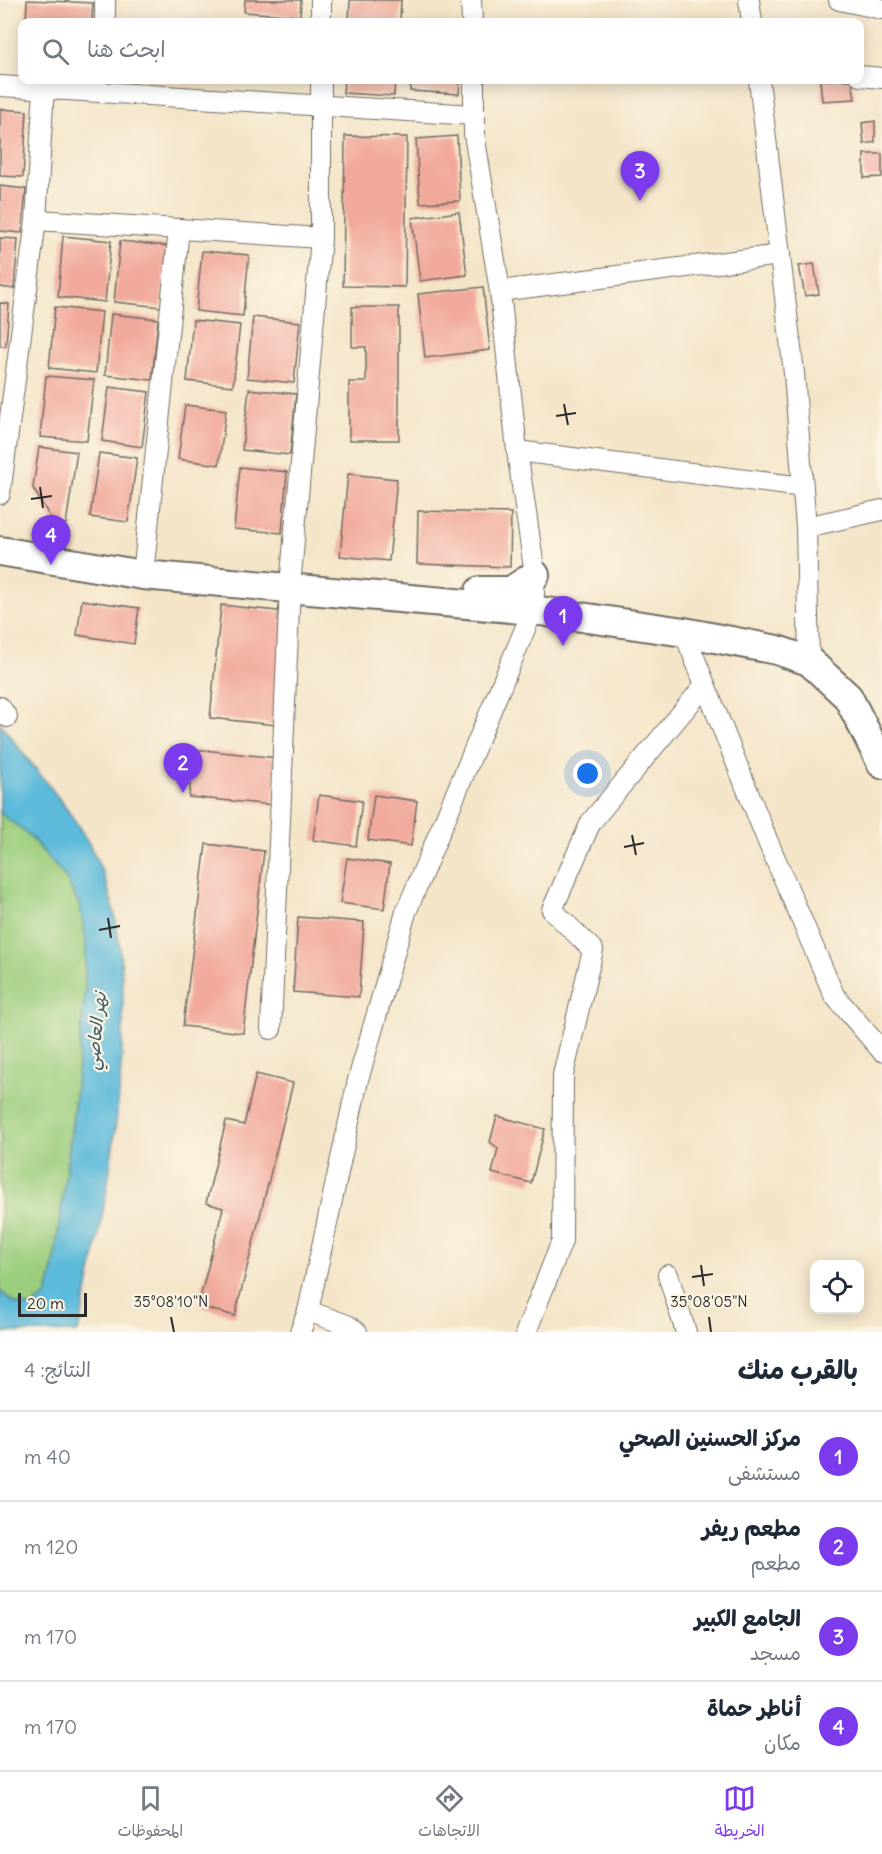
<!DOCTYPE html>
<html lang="ar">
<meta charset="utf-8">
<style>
:root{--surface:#fff;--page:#f2f2f3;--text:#1f2937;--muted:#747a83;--line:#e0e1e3;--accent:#7c3aed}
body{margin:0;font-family:Delius,"Playpen Sans Arabic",sans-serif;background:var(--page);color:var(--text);direction:rtl}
.controls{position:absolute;right:18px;bottom:18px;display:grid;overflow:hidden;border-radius:12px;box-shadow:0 3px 15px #0003}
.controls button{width:54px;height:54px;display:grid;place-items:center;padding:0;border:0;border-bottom:2px solid var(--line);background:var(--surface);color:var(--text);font:30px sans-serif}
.scale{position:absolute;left:18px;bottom:15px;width:69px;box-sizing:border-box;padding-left:6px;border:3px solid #2b2b2b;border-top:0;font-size:16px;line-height:21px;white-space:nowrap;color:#2b2b2b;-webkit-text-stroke:4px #fcf5e5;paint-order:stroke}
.you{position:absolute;left:588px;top:774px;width:21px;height:21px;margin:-15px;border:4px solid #fff;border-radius:50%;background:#1a73e8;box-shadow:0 0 0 9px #1a73e833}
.badge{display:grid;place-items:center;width:39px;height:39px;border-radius:50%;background:var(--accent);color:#fff;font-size:20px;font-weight:700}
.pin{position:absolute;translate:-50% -50px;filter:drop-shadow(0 2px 3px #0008)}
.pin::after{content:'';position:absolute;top:32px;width:21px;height:18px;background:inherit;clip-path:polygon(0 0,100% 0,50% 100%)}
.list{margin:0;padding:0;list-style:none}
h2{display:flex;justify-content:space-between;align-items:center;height:78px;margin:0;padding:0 24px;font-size:26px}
h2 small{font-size:20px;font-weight:400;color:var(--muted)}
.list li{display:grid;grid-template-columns:39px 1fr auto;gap:18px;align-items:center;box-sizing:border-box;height:90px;padding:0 24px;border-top:2px solid var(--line)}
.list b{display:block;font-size:22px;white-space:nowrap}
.list p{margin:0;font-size:20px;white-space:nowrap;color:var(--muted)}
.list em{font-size:20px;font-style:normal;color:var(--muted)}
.icon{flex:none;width:33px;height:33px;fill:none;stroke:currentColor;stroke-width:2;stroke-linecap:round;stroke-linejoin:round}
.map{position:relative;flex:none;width:882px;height:1332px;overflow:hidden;direction:ltr}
.search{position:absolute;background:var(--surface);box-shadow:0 3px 15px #0003;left:18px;right:18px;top:18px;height:66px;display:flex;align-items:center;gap:15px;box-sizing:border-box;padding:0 21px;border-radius:12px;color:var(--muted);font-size:22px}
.sheet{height:438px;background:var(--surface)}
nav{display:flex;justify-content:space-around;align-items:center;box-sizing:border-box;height:84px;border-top:2px solid var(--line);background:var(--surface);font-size:16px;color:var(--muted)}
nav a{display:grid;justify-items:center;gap:3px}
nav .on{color:var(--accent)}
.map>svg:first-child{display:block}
.green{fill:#9bcd7d;stroke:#637c54;stroke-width:1.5}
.water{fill:#5cbada;stroke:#447282;stroke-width:1.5}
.building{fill:#f1a99c}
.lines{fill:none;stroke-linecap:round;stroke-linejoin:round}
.street-casing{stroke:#716c62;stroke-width:22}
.secondary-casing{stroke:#716c62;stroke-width:32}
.street{stroke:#fff;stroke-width:20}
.secondary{stroke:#fff;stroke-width:28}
.ticks{fill:none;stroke:#2b2b2b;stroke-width:2}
.labels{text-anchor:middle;stroke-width:4.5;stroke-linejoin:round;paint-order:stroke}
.water-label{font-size:18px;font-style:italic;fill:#3c5d68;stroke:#fcf5e5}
.ticks-label{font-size:15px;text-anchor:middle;fill:#2b2b2b;stroke:#fcf5e5;stroke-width:4.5;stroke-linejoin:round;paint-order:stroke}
</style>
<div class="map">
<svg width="882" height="1332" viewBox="0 0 882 1332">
<rect width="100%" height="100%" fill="#fcf5e5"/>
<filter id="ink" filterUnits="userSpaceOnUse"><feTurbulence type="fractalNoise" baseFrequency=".0167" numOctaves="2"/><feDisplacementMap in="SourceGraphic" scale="12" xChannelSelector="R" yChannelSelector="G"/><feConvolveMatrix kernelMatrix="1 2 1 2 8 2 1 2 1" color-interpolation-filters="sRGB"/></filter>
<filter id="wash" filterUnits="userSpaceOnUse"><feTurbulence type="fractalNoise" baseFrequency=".008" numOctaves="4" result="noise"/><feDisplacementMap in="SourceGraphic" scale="24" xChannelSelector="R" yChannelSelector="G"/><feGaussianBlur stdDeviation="1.35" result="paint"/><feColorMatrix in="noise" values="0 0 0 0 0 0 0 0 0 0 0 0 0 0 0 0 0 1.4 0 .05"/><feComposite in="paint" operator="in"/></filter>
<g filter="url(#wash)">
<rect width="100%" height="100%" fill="#f4e5c9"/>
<path class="green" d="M0 813 29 835 65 877 80 906 86 940 85 990 73 1118 54 1265 47 1295 32 1307 16 1304 0 1291Z"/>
<path class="water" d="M0 723C32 768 73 808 97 860 152 976 107 1209 78 1332H0V1291L16 1304 32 1307 47 1295 54 1265 73 1118 85 990 86 940 80 906 65 877 29 835 0 813Z"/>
<g id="blocks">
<g class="building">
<path d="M27 0 93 3 92 22H26Z"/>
<path d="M245 0H301L300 16 244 12Z"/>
<path d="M350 0H401L400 22 349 21Z"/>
<path d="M344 80H395L394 96 343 93Z"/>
<path d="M411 80H460L459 94 410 91Z"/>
<path d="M820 80H852L855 99 822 101Z"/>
<path d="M0 109 27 111 23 177 0 176Z"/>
<path d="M875 121V142L864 144 862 123Z"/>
<path d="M345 136 407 137 405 287 343 286Z"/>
<path d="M457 136 460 201 420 203 416 139Z"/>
<path d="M864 154H882V177L864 178Z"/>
<path d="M0 186 26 189 22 233 0 231Z"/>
<path d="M459 212 467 275 420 281 412 218Z"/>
<path d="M63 236 111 241 105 302 58 297Z"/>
<path d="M0 238 18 239 14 289 0 287Z"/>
<path d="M120 241 167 246 161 307 114 302Z"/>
<path d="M202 251 249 255 243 316 196 311Z"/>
<path d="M814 264 819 294 805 296 799 266Z"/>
<path d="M483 287 490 350 425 358 418 294Z"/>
<path d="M0 303 9 304 6 346H0Z"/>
<path d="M55 307 102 312 96 373 49 368Z"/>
<path d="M352 307H399V440H349V382H366V347H352Z"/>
<path d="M111 314 158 319 152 380 105 375Z"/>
<path d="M253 317 300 322 294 383 247 378Z"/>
<path d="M193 320 240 325 233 386 187 381Z"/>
<path d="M46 376 94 380 87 441 40 437Z"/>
<path d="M109 387 149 392 142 447 102 441Z"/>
<path d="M249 389 296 394 290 455 242 450Z"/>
<path d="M185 405 226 410 219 465 178 459Z"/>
<path d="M39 447 77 452 66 524 53 522 33 488Z"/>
<path d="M99 453 137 458 128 522 90 517Z"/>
<path d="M240 467 287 472 282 533 234 529Z"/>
<path d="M348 474 397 479 389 561 340 556Z"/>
<path d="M418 511 511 513 510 567 417 564Z"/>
<path d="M82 600 139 608 134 644 77 635Z"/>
<path d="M221 605 287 612 276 725 210 718Z"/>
<path d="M194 749 278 758 273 805 189 797Z"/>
<path d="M319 795 362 801 356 846 313 840Z"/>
<path d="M374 795 417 801 411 846 368 840Z"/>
<path d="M206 844 264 851 243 1033 183 1026Z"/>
<path d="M347 858 390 864 384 909 340 903Z"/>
<path d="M298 917 364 922 359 997 293 992Z"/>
<path d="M256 1074 293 1083 235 1316 198 1306 223 1208 206 1203 226 1121 244 1125Z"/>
<path d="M497 1116 545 1129 531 1183 492 1173 498 1148 490 1142Z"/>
</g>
</g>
</g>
<g filter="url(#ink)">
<use href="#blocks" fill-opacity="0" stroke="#716c62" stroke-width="1.5"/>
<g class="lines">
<defs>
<g id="street">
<path d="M471 0 472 22"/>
<path d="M749 0 752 22"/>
<path d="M839 0 882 9"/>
<path d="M105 22V0"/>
<path d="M321 22V0"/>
<path d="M860 76 882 78"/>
<path d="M759 80 794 373 806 527 809 661"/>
<path d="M0 86 474 115"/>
<path d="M36 220 321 238"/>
<path d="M500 291 780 255"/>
<path d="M517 451 803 487"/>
<path d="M0 494 36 220 44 88"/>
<path d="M806 527 882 510"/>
<path d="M143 575 179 229"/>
<path d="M684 632 768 842 834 995 882 1051"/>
<path d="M0 707 7 717"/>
<path d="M271 1029 290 586 321 238V80"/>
<path d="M668 1275 686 1332"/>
<path d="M308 1311 347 1325 357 1332"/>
<path d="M300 1332 308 1311 358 1080 406 912 533 610 535 575 517 451 500 291 474 134V80"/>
<path d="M526 1332 562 1241 563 1075 593 950 552 910 591 822 705 685"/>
</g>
<g id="secondary">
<path d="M0 551 143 575 533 610 684 632 777 650 809 661 848 697 882 764"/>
<path d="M480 591H511L535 575"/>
</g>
</defs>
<use href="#street" class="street-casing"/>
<use href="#secondary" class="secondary-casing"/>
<use href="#street" class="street"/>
<use href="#secondary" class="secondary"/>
</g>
</g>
<path class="ticks" d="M564 404 568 425M556 416 576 413M40 487 43 508M31 499 52 496M632 835 636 855M624 847 644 843M108 918 111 938M99 930 120 926M701 1265 704 1286M692 1277 713 1274M171 1317 174 1332M709 1317 711 1332"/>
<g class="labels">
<g class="water-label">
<text transform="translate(96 1031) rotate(-84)" y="6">نهر العاصي</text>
</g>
</g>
<g class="ticks-label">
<text x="171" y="1307">35°08'10"N</text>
<text x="709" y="1307">35°08'05"N</text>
</g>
</svg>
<div class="controls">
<button><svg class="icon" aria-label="locate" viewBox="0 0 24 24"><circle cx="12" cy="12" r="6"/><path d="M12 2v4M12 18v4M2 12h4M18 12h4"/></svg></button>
</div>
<div class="scale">20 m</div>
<div class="you"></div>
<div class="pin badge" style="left:563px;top:646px">1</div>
<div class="pin badge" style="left:183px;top:793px">2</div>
<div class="pin badge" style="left:640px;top:201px">3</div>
<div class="pin badge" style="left:51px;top:565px">4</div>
<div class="search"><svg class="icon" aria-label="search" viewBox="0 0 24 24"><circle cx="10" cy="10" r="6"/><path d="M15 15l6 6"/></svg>ابحث هنا</div>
</div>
<section class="sheet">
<h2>بالقرب منك<small>النتائج: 4</small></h2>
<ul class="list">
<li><span class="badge">1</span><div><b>مركز الحسنين الصحي</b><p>مستشفى</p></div><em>40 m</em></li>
<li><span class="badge">2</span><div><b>مطعم ريفر</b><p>مطعم</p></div><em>120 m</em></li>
<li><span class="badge">3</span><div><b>الجامع الكبير</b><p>مسجد</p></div><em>170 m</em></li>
<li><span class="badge">4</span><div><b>أناطر حماة</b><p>مكان</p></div><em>170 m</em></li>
</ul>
</section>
<nav>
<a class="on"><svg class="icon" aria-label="map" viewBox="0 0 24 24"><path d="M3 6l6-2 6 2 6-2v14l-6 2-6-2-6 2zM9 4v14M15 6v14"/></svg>الخريطة</a>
<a><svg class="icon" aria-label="directions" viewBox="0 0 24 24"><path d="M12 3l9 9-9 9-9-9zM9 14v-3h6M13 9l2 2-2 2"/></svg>الاتجاهات</a>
<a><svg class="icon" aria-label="saved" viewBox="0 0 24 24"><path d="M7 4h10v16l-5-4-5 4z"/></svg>المحفوظات</a>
</nav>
